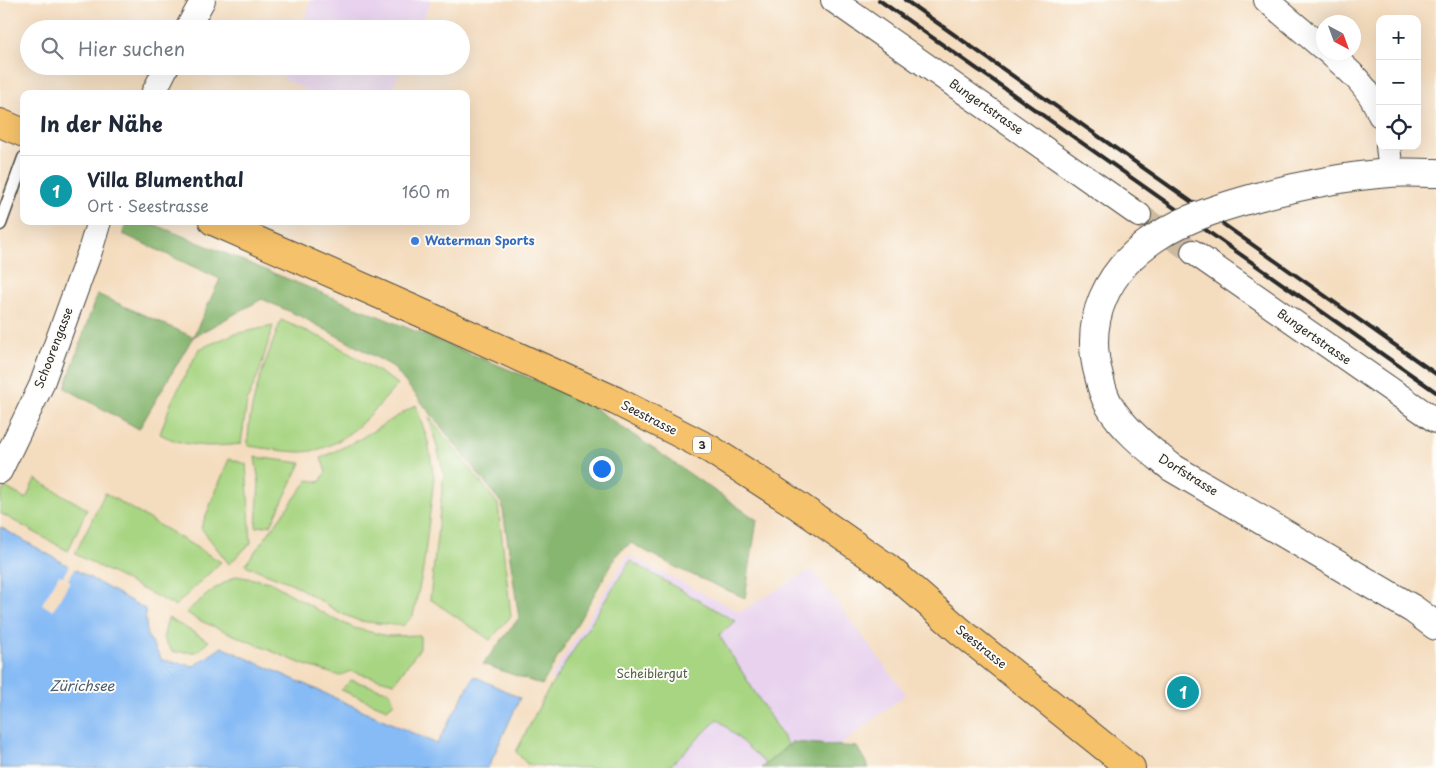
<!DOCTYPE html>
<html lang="de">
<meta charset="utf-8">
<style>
:root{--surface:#fff;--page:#f2f2f3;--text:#1f2937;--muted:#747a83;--line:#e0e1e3;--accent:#1f6fb2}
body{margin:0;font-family:"Playpen Sans",sans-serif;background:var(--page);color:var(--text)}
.controls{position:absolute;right:15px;top:15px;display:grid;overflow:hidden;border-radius:10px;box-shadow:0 5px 20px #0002}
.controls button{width:45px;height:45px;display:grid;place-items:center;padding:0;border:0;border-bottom:1px solid var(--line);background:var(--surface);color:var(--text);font:25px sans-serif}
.compass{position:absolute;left:1316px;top:15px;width:45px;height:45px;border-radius:50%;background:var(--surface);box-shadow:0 5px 20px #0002;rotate:139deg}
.you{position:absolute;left:601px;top:468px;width:18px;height:18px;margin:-12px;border:4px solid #fff;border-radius:50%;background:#1a73e8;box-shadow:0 0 0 8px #1a73e833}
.badge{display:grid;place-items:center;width:32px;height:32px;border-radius:50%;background:var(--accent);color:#fff;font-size:16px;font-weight:700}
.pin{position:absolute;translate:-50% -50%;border:2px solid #fff;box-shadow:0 1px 5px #0006}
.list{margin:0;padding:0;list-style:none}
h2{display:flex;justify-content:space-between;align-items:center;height:65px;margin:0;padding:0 20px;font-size:21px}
h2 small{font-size:16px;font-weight:400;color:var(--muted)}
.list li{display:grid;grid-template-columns:32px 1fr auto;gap:15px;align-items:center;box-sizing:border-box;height:70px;padding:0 20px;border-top:1px solid var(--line)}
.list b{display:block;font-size:19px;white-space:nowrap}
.list p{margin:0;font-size:16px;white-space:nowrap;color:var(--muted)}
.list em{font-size:16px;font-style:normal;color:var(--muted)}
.icon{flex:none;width:28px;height:28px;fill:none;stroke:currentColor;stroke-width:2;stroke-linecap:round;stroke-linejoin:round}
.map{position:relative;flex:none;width:1436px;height:768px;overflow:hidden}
.search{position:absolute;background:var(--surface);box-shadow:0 5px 20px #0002;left:20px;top:20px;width:450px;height:55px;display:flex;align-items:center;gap:12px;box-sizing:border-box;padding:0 18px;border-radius:28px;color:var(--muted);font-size:19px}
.panel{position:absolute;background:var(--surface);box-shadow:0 5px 20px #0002;left:20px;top:90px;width:450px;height:135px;border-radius:10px}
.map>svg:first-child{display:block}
.built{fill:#e8d2ee}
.green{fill:#a8d582;stroke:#6a8056}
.forest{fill:#86b670;stroke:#58704e}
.water{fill:#87bbf5;stroke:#597390}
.pier{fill:#f4dcbe}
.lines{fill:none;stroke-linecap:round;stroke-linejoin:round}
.minor-tunnel{stroke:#ccb9a1;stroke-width:24;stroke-dasharray:24 12;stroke-linecap:butt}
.service-casing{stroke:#494641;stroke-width:15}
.minor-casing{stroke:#494641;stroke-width:26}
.tertiary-casing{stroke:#494641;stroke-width:30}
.primary-casing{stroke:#494641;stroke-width:30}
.service{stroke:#fff;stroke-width:12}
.minor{stroke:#fff;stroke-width:24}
.tertiary{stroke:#fff;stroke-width:28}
.primary{stroke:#f5c16b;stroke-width:28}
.rail{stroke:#2b2b2b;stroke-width:4}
.tertiary-bridge-casing{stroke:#494641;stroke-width:30;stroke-linecap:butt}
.tertiary-bridge{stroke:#fff;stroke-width:28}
.shop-dot{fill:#3f7fe0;stroke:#fdfcf7;stroke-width:2}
.labels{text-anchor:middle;stroke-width:4;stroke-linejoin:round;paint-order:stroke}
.shield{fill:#fdfcf7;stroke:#6a6a68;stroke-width:1}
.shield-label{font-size:11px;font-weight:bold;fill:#2b2b2b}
.street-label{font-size:12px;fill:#2b2b2b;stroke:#fdfcf7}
.shop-label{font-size:12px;font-weight:bold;fill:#366cbe;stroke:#fdfcf7;text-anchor:start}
.park-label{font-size:12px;fill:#505e45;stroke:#fdfcf7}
.water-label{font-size:14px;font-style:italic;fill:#4b5d72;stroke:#fdfcf7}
</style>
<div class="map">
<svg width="1436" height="768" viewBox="0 0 1436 768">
<rect width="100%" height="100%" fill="#fdfcf7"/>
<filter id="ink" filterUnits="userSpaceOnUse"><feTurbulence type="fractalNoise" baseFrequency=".02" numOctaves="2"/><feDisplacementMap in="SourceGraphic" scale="10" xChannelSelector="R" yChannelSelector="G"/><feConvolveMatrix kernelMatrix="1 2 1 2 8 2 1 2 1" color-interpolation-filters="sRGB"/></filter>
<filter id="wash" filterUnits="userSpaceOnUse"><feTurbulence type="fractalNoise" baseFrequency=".0096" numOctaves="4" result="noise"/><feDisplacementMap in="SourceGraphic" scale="20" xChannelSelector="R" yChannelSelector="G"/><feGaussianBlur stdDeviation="1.12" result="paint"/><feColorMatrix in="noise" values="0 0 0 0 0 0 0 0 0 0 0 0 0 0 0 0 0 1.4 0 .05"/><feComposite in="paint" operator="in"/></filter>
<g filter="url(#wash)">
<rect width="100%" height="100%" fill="#f4dcbe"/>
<g class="built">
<path d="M311 0H431L419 29H301Z"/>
<path d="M287 66H402L390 94H315L283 79Z"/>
<path d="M628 555 740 612 812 569 906 694 812 768H677L550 679Z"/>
</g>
<g class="green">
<path d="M281 320 331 342 398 384C373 412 344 450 302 452 285 452 265 448 248 446 247 403 267 360 281 320Z"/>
<path d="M273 326 260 370 247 401 241 444C212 447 186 448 160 434L171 403 199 349 234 334Z"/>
<path d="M416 405 428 442 434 478 423 570 413 616 403 626 359 621 340 613 293 584 245 565 308 480 320 482 326 472 321 458 358 440Z"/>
<path d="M429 417 498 504 511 616 490 640 430 599 444 473Z"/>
<path d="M255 457 301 463 271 525 256 527 259 483Z"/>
<path d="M229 459 246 464 251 543 229 564 201 528Z"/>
<path d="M35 479 87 509 68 551 0 513V498L5 487 26 499Z"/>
<path d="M105 493 221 562 175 606 75 554Z"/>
<path d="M630 561 735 621 719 635 789 747 770 768 718 719 668 768H560L527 764 516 752 544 697Z"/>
<path d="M236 576 270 582 330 617 354 628 387 636 420 635V648L394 683 350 671 340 676 302 664 196 619 186 612 214 589Z"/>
<path d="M168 618 209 641 197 652H173L163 639Z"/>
<path d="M351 680 390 692 394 703 387 709 341 690Z"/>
</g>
<g class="forest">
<path d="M126 221H146L581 399 757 520 745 598 679 569 631 543 618 553 542 685 483 664 519 618 502 504 419 399 392 366 304 318 262 299 193 337 139 429 65 388 97 294 193 337 220 279 123 234Z"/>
<path d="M792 742 857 747 869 768H761Z"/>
</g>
<path class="water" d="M0 527 145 609 147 635 162 660 194 666 222 647 437 744 474 676 520 698 488 768H0Z"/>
<path class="pier" d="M70 564 76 567 68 579 70 581 53 611 42 604 59 575 63 576Z"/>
</g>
<g filter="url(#ink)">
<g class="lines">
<path class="minor-tunnel" d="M1139 215 1193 252"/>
<defs>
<path id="service" d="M0 224 24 158"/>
<g id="minor">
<path d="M833 0 1139 215"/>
<path d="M1266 0 1324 49"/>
<path d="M187 29 203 0"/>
<path d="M1328 52C1350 71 1370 88 1380 115"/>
<path d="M153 94 167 66"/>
<path d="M1388 146 1391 173"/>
<path d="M1193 252 1436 421"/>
<path d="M0 471 41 386 90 251 99 221"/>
</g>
<g id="tertiary">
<path d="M1261 196C1303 185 1346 176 1390 173 1405 172 1421 173 1436 173"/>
<path d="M1171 467 1413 609 1436 626"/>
</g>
<g id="primary">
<path d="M0 123 24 133"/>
<path d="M213 221 433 318 616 401 710 449 797 505 888 568 960 631 1131 768"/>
</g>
</defs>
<use href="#service" class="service-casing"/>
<use href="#minor" class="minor-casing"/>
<use href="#tertiary" class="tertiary-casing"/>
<use href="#primary" class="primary-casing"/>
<use href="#service" class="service"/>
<use href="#minor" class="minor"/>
<use href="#tertiary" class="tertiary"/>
<use href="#primary" class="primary"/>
<g class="rail">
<path d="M879 0 1436 392"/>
<path d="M905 0 1436 374"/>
</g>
<defs>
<path id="tertiary-bridge" d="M1171 467C1149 449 1124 430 1109 405 1104 396 1101 386 1099 376 1083 320 1107 270 1155 238 1186 217 1225 206 1261 196"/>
</defs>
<use href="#tertiary-bridge" class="tertiary-bridge-casing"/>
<use href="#tertiary-bridge" class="tertiary-bridge"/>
</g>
</g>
<circle class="shop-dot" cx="415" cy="241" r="5"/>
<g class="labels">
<rect class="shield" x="693" y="436.5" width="18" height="17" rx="4"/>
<g class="shield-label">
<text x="702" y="449">3</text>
</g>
<g class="street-label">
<text transform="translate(986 107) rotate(35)" y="4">Bungertstrasse</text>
<text transform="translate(1314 337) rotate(35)" y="4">Bungertstrasse</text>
<text transform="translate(54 348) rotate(-69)" y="4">Schoorengasse</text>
<text transform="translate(649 418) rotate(27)" y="4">Seestrasse</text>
<text transform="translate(1188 475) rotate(32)" y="4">Dorfstrasse</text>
<text transform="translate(981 647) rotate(39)" y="4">Seestrasse</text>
</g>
<g class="shop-label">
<text x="425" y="245">Waterman Sports</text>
</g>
<g class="park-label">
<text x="652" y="678">Scheiblergut</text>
</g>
<g class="water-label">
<text x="82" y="691">Zürichsee</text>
</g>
</g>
</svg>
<div class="controls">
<button>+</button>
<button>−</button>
<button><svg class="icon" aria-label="locate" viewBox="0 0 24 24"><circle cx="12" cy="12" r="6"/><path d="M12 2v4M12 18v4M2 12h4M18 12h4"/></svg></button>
</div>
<svg class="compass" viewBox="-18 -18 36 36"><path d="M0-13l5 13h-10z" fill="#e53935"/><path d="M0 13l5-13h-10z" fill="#747a83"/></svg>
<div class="you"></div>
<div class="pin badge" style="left:1183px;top:692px;background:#0f9aa8">1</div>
<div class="search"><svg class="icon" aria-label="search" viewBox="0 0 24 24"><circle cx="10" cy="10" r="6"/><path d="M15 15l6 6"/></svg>Hier suchen</div>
<section class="panel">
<h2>In der Nähe<small></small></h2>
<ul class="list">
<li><span class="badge" style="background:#0f9aa8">1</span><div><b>Villa Blumenthal</b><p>Ort · Seestrasse</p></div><em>160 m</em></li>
</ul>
</section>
</div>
